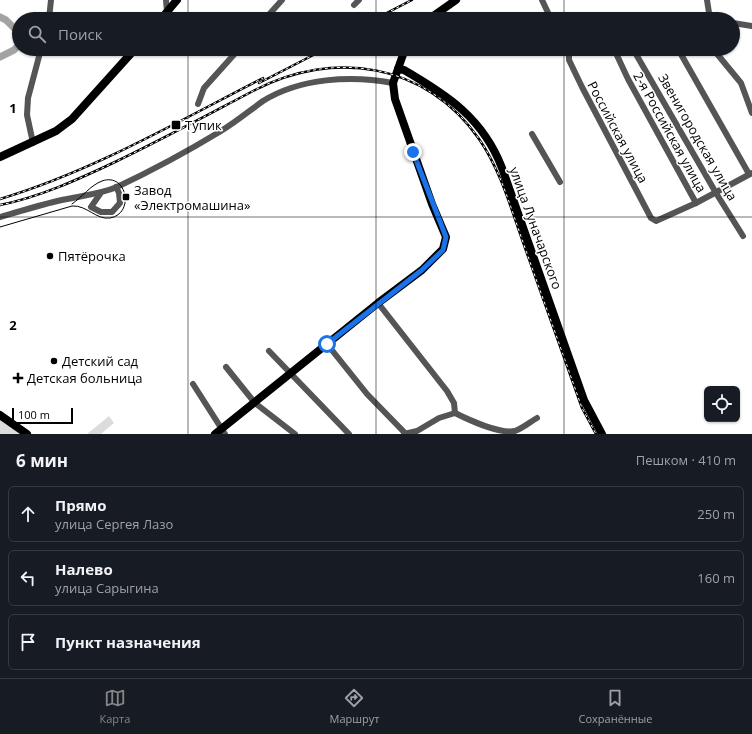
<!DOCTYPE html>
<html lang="ru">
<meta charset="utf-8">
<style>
:root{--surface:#171b24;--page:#242831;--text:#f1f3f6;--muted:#9ea1a6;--line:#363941;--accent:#858687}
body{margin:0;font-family:"Open Sans",sans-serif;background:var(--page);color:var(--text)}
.controls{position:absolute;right:12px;bottom:12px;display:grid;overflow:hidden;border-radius:6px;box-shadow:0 1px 3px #0004}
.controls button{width:36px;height:36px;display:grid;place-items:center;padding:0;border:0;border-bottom:1px solid var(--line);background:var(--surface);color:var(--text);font:20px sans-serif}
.scale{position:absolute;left:12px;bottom:10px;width:61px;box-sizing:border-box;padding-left:4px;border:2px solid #000;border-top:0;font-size:11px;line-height:14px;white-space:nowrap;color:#000;-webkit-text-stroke:3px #fff;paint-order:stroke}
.stop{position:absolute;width:12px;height:12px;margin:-9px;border:3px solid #1a73e8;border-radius:50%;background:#fff}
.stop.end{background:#1a73e8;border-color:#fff;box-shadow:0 1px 4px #0008}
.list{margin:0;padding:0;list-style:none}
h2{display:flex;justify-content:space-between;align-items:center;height:52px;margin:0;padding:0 16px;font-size:17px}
h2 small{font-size:13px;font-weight:400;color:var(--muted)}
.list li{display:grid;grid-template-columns:26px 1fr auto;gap:12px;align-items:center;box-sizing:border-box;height:56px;margin:0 8px 8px;padding:0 8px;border:1px solid var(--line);border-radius:6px}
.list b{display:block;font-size:15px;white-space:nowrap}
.list p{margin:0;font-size:13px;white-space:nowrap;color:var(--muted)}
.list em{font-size:13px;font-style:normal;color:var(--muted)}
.icon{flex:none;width:22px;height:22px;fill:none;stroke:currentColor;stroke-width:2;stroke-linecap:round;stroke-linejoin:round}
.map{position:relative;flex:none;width:752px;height:434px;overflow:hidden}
.search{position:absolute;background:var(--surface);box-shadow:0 1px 3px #0004;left:12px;right:12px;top:12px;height:44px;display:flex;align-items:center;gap:10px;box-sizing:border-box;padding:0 14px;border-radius:22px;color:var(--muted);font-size:15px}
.sheet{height:244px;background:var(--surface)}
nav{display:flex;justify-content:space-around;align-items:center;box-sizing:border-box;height:56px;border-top:1px solid var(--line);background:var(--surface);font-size:11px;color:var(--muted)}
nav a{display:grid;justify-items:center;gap:2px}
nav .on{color:var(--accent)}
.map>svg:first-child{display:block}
.green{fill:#dcdcdc}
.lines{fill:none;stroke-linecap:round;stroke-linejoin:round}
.river{stroke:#a3a3a3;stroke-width:7}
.minor{stroke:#555;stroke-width:6}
.major{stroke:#000;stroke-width:8}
.tram{stroke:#000;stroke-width:1}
.rail-casing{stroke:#000;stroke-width:2.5}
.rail{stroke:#fff;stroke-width:1;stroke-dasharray:3;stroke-linecap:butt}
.route{stroke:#1a73e8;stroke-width:5}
.grid{fill:none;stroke:#000;stroke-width:1;stroke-opacity:0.55}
.poi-dot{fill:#000;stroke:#fff;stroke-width:1.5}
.labels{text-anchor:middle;stroke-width:3;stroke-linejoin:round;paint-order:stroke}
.poi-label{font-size:13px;fill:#000;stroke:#fff;text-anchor:start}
.street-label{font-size:13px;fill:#000;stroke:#fff}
.grid-label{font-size:13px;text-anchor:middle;font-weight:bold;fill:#000;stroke:#fff;stroke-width:3;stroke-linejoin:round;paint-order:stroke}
</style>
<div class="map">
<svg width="752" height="434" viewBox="0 0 752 434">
<rect width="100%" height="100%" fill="#fff"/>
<g class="green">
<path d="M109 416 114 423 101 434H87Z"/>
<path d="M0 417 24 434H0Z"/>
</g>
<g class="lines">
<g class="river">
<path d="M0 17 6 20 19 33"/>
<path d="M0 57 14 50 19 45"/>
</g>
<g class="minor">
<path d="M166 0 167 12"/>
<path d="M542 0 551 19"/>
<path d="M707 0 710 19"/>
<path d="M354 5 359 0"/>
<path d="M49 19 51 0"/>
<path d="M265 19 282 0"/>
<path d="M733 23 752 26"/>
<path d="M569 49V60L582 87 651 218 656 221 696 203 752 173"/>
<path d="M614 49 628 79 696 203"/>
<path d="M633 49 716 193 743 236"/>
<path d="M678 49 749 174"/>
<path d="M713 49 741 83 752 113"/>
<path d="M198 104 204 88 239 49"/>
<path d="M532 134 560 182"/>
<path d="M33 143 27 115 28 98 41 49"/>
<path d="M100 194 91 207 101 212H112L120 203 119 193 116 187"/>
<path d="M0 217C22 211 45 203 67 199 85 195 100 194 117 187 153 170 188 151 221 131 236 122 249 111 263 101 300 78 351 75 393 83"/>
<path d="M378 303 447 391 454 403 455 413"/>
<path d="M327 344 367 394 405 433"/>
<path d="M269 351 349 434"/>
<path d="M226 367 255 403 295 434"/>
<path d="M193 384 225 434"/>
<path d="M404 434 417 431 439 418 455 413C469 420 500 434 515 431 523 428 530 422 537 418"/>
</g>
<g class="major">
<path d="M161 19 177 0"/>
<path d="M429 19 456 0"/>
<path d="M398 69 404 70C447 95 483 118 502 168L584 400 602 434"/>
<path d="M0 157 56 131 72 119 135 49"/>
<path d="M0 415 27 434"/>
<path d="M215 434 378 303 422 270 443 249 446 237 432 204 395 99 393 83 405 49"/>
</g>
<path class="tram" d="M0 227 72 206C87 205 96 220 110 218 135 214 127 172 102 181 91 185 82 197 72 204"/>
<defs>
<g id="rail">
<path d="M375 19 412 0"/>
<path d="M259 83 325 49"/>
<path d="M0 199C93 171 177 122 263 78"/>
<path d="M0 205C40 197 79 179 115 162 163 139 209 114 255 90 334 49 426 63 479 139 501 171 511 209 524 245 543 299 563 354 582 408L596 434"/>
</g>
</defs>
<use href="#rail" class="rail-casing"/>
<use href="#rail" class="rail"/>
</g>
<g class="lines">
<path class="route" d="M327 344 422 270 443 250 446 237 413 152"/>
</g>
<path class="grid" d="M188 0V19M376 0V19M564 0V19M188 49V434M376 49V434M564 49V434M0 217H752"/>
<g class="poi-dot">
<rect x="171" y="120" width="10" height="10" rx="2"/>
<rect x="122" y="193" width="8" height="8" rx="2"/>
<circle cx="50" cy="256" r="4"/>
<circle cx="54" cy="361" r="4"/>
<path d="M16 372h4v4h4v4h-4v4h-4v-4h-4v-4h4z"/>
</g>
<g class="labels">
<g class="poi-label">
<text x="185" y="130">Тупик</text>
<text x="134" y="195">Завод<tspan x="134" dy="15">«Электромашина»</tspan></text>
<text x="58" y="261">Пятёрочка</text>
<text x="62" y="366">Детский сад</text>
<text x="27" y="383">Детская больница</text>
</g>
<g class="street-label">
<text transform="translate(618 132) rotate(62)" y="5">Российская улица</text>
<text transform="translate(670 132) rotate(61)" y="5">2-я Российская улица</text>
<text transform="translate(698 137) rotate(60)" y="5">Звенигородская улица</text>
<text transform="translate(536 228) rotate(70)" y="5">улица Луначарского</text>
</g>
</g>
<g class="grid-label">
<text x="13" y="113">1</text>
<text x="13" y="330">2</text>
</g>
</svg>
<div class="controls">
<button><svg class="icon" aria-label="locate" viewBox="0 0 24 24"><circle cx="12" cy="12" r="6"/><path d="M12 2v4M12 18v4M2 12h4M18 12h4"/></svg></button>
</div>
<div class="scale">100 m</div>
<div class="stop" style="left:327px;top:344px"></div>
<div class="stop end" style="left:413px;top:152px"></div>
<div class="search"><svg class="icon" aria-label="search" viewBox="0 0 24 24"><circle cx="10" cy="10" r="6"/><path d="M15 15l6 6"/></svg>Поиск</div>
</div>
<section class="sheet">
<h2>6 мин<small>Пешком · 410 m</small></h2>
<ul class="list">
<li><svg class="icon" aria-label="ahead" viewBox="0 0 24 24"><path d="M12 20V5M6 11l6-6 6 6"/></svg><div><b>Прямо</b><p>улица Сергея Лазо</p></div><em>250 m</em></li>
<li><svg class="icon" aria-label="left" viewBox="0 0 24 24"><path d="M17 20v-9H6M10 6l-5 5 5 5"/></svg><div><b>Налево</b><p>улица Сарыгина</p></div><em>160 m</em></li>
<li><svg class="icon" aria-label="arrive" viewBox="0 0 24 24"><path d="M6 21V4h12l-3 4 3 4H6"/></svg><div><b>Пункт назначения</b></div></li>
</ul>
</section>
<nav>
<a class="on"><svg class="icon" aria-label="map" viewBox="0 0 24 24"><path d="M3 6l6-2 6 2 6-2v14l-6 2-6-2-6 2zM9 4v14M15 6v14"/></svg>Карта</a>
<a><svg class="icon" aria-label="directions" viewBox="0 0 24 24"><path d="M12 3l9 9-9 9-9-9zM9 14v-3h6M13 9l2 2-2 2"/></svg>Маршрут</a>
<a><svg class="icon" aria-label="saved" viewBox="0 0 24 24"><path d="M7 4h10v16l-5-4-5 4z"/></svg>Сохранённые</a>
</nav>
